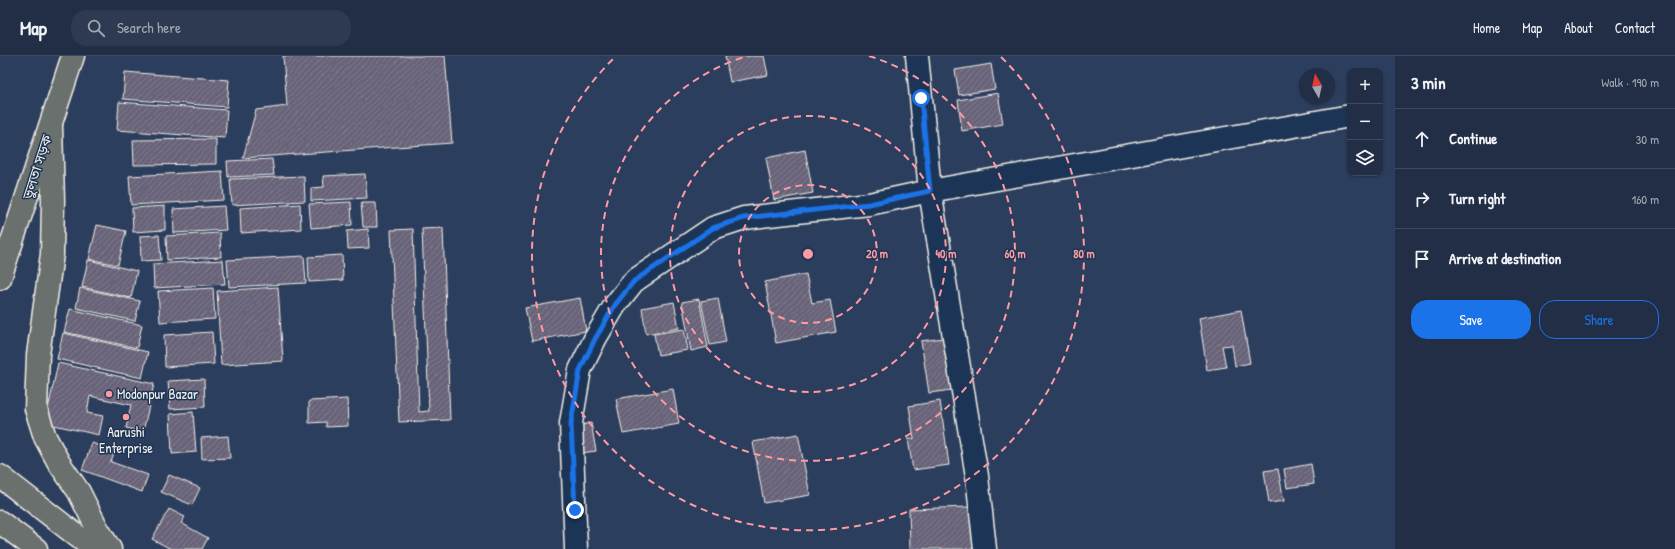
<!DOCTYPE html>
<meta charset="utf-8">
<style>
:root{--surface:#212e46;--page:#2d3a51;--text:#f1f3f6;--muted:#a2a8b3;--line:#3e4a5f;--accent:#1a73e8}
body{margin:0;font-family:"Patrick Hand","Noto Sans Bengali",sans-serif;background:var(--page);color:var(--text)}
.controls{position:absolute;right:12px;top:12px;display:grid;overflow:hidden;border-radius:8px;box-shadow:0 1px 3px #0004}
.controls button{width:36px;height:36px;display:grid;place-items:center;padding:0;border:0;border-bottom:1px solid var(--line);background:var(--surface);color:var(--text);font:20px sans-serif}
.compass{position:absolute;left:1299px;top:12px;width:36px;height:36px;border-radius:50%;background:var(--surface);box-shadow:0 1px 3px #0004;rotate:351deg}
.stop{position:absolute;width:12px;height:12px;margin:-9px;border:3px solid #1a73e8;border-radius:50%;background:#fff}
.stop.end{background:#1a73e8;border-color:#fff;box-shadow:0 1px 4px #0008}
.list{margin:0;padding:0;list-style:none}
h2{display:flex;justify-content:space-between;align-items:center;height:52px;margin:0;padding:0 16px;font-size:17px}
h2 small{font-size:13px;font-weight:400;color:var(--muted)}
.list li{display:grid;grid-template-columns:26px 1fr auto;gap:12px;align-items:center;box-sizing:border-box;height:60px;padding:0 16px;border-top:1px solid var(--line)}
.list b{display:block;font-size:15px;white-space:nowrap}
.list em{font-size:13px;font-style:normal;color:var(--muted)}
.actions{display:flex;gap:8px;padding:12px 16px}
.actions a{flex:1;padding:9px 0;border:1px solid var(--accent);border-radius:16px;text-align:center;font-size:14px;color:var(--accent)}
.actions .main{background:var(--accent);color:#fff}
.icon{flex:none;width:22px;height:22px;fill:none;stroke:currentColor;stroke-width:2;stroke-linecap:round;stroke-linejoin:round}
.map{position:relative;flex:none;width:1395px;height:493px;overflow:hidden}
header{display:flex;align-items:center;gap:24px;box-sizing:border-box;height:56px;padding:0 20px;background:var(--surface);border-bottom:1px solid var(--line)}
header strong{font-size:19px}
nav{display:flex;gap:22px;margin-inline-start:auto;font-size:14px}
.search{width:280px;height:36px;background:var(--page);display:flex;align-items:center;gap:10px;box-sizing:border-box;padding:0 14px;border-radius:16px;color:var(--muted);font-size:15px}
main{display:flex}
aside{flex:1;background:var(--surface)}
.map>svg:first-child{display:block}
.building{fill:url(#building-hatch);stroke:#f4f1e8}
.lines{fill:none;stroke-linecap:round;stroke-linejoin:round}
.minor-casing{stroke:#f4f1e8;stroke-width:25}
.trunk-casing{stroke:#f4f1e8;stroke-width:25}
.minor{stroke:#1d3557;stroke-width:22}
.trunk{stroke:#6b706d;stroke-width:22}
.route{stroke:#1a73e8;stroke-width:5}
.ring{fill:none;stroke:#ff9aa2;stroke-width:2;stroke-dasharray:7 5}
.poi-dot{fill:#ff9aa2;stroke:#1d3557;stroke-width:1.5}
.labels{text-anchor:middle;stroke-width:3;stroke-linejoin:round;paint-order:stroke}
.street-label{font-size:14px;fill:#f4f1e8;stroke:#1d3557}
.poi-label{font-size:14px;fill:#f4f1e8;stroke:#1d3557;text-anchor:start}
.centre{fill:#ff9aa2;stroke:#1d3557;stroke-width:2}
.ring-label{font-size:12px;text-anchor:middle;font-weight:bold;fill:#ff9aa2;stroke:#1d3557;stroke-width:3;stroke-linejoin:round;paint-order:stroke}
</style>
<header>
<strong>Map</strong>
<div class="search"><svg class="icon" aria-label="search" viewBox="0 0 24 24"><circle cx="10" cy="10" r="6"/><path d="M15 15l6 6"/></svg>Search here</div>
<nav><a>Home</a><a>Map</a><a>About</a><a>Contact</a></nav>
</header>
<main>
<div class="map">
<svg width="1395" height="493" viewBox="0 0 1395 493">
<defs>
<pattern id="building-hatch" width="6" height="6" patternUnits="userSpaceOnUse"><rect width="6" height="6" fill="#696479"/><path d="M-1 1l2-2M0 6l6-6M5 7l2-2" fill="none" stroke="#7f7b8c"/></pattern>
</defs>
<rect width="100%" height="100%" fill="#2c3e5e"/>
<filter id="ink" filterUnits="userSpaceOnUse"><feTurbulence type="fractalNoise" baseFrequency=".025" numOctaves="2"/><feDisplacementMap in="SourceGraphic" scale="8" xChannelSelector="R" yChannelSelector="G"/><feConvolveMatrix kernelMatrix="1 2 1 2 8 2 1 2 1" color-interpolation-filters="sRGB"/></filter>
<g filter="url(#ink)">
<g class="building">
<path d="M283 0H445L452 87 243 102 256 54 287 50Z"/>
<path d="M725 0H764L768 19 730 26Z"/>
<path d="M991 8 995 33 959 39 955 14Z"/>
<path d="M125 16 229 24 227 51 123 43Z"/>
<path d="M998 37 1003 68 962 75 958 44Z"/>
<path d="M119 46 227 54 225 82 117 74Z"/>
<path d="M216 83V108L134 109 133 84Z"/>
<path d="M805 94 813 137 774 144 766 102Z"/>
<path d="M272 103 274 119 228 121 227 105Z"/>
<path d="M222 115 224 144 131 149 129 120Z"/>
<path d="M365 118 367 142 311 145V132L324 131 323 120Z"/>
<path d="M304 120 305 145 232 149 230 123Z"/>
<path d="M351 146 352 169 311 172 309 148Z"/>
<path d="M361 147H376L377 171H363Z"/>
<path d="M300 148 301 173 241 177 240 152Z"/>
<path d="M165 150V174L133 176 132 152Z"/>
<path d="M224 150 226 174 174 177 173 153Z"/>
<path d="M97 169 126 175 118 209 89 203Z"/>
<path d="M443 172 450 364 399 366 391 174 413 173 419 356 429 355 422 173Z"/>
<path d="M368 173 369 192 348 193 347 175Z"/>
<path d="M220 177 221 201 167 204 166 180Z"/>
<path d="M159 179 161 204 141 205 140 180Z"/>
<path d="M342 199 343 224 309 226 308 201Z"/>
<path d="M304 200 306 227 229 231 227 204Z"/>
<path d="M88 204 137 215 131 242 82 231Z"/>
<path d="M223 204 225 228 154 232 153 208Z"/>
<path d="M806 218 812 247 830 244 836 276 776 287 765 226Z"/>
<path d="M278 231 283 305 221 309 217 235Z"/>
<path d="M80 232 140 245 135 265 76 252Z"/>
<path d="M213 232 215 263 160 266 158 235Z"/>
<path d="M580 242 586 275 532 285 525 252Z"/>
<path d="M718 242 726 286 710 289 701 245Z"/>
<path d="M699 243 708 291 691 295 682 246Z"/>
<path d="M674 246 679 272 646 278 642 252Z"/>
<path d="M70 253 142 269 137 292 64 276Z"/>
<path d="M1241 254 1250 307 1235 310 1232 289 1222 290 1226 311 1207 314 1199 262Z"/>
<path d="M684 273 688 294 658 299 654 278Z"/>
<path d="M212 276 214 308 165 311 164 279Z"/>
<path d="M63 277 148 296 142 322 57 303Z"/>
<path d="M951 281 959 333 929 337 921 285Z"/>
<path d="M58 307 154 328 143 376 126 372 131 349 90 340 87 357 103 360 99 379 45 367Z"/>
<path d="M204 323 205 351 170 353 168 325Z"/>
<path d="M673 333 679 368 623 378 616 343Z"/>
<path d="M347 343 348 370 326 371V366L309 367V345Z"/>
<path d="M940 345 949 409 913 414 908 383H914L909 350Z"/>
<path d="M193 356 196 396 172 398 170 358Z"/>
<path d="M591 367 596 395 581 397 576 370Z"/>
<path d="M798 378 810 439 764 447 753 386Z"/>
<path d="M228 380 230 402 202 403 201 382Z"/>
<path d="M92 387 115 395 111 406 148 419 142 436 82 414Z"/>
<path d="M1311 408 1314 428 1287 432 1284 413Z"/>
<path d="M1278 413 1284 445 1269 447 1264 415Z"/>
<path d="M169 419 200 432 192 449 161 436Z"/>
<path d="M971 451 973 493H910L909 453Z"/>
<path d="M169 453 185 461 181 467 208 482 202 493H171L152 483Z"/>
</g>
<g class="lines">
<defs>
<g id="minor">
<path d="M576 493 571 367 580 314 595 283 615 249 634 225 713 172 744 162 869 148 930 135 917 0"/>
<path d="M985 493 977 420 930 135 1350 60"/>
</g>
<g id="trunk">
<path d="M51 69 53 145 52 198 38 299 36 353 45 381 59 407 79 436 97 472 110 493"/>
<path d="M0 222 73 0"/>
<path d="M0 420 94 493"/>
<path d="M0 466 36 493"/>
</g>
</defs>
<use href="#minor" class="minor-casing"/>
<use href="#trunk" class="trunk-casing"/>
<use href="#minor" class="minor"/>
<use href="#trunk" class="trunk"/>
</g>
</g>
<g class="lines" filter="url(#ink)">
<path class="route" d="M575 454 571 367 580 314 595 283 615 249 634 225 713 172 744 162 869 148 930 135 921 42"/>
</g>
<g class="ring">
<circle cx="808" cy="198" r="69"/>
<circle cx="808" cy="198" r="138"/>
<path d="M869 0A207 207 0 1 1 747 0"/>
<path d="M1001 1A276 276 0 1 1 615 1"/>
</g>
<g class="poi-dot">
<circle cx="109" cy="338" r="4"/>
<circle cx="126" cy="361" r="4"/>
</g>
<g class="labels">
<g class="street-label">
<text transform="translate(37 111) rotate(-72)" y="5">ভুলতা সড়ক</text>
</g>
<g class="poi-label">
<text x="117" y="343">Modonpur Bazar</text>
<text x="126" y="381" text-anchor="middle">Aarushi<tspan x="126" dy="16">Enterprise</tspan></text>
</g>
</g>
<circle cx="808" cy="198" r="6" class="centre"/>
<g class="ring-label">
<text x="877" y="202">20 m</text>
<text x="946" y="202">40 m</text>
<text x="1015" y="202">60 m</text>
<text x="1084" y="202">80 m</text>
</g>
</svg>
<div class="controls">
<button>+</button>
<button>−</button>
<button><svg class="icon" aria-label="layers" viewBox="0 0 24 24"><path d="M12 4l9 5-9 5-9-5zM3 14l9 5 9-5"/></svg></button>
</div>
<svg class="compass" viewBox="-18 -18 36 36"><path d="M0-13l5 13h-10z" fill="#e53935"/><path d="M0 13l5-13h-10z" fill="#a2a8b3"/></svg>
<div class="stop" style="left:921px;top:42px"></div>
<div class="stop end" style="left:575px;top:454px"></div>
</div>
<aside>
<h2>3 min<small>Walk · 190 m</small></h2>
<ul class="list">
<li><svg class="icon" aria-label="ahead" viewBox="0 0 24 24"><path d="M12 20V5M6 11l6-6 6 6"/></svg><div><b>Continue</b></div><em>30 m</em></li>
<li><svg class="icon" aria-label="right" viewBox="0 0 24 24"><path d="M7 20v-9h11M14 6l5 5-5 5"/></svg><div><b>Turn right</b></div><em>160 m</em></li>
<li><svg class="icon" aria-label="arrive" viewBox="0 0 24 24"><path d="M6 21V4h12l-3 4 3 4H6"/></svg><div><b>Arrive at destination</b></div></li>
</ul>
<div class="actions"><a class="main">Save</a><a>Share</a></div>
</aside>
</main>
